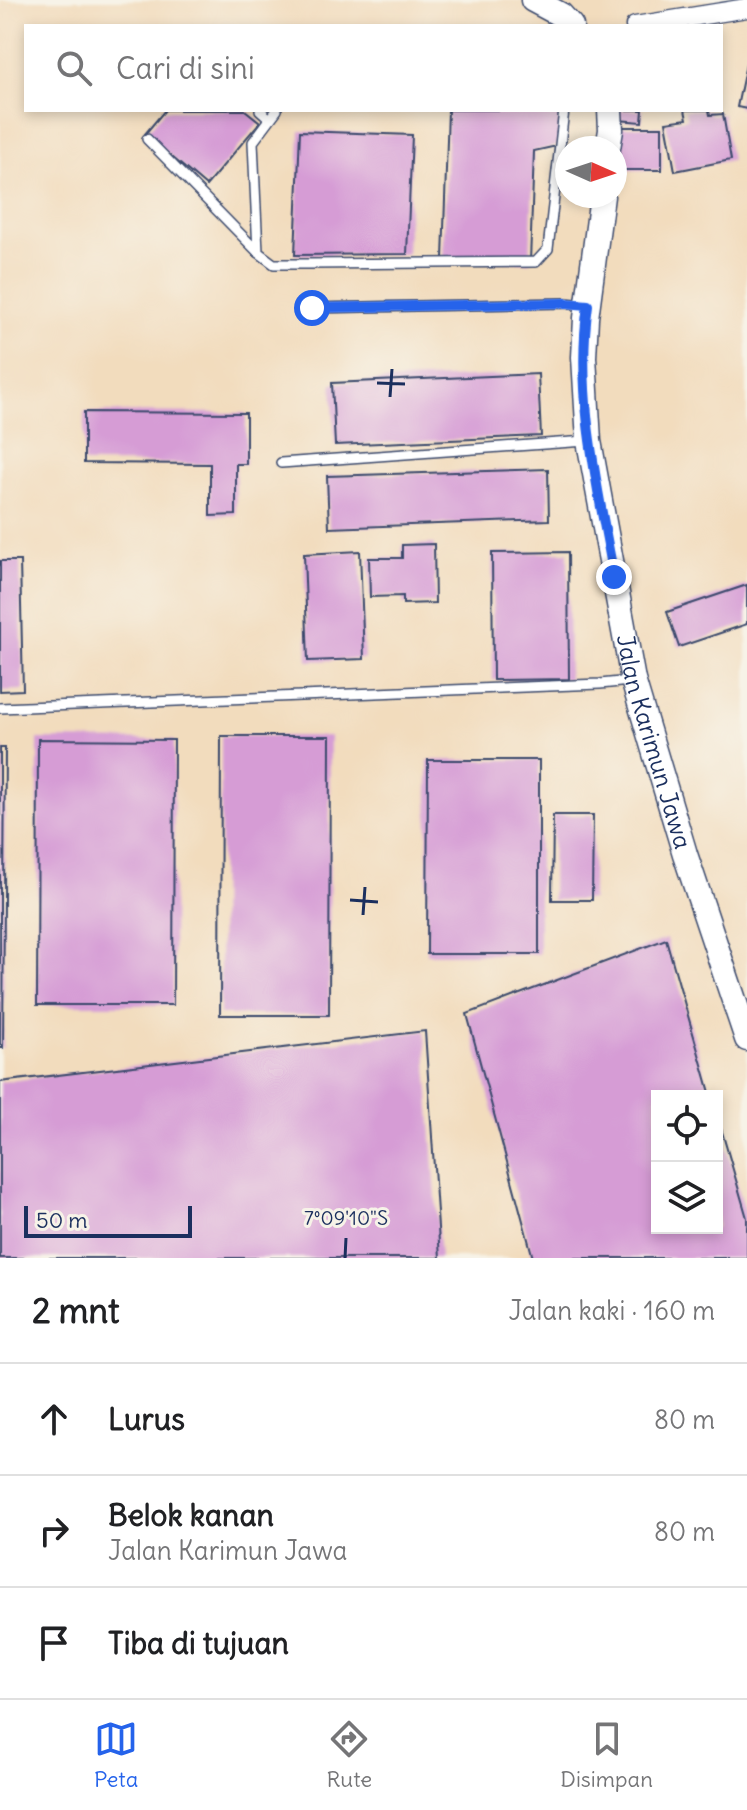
<!DOCTYPE html>
<html lang="id">
<meta charset="utf-8">
<style>
:root{--surface:#fff;--page:#f6f6f6;--text:#202124;--muted:#757577;--line:#e0e0e0;--accent:#2563eb}
body{margin:0;font-family:Delius,sans-serif;background:var(--page);color:var(--text)}
.controls{position:absolute;right:24px;bottom:24px;display:grid;overflow:hidden;border-radius:0px;box-shadow:0 4px 12px #0003}
.controls button{width:72px;height:72px;display:grid;place-items:center;padding:0;border:0;border-bottom:2px solid var(--line);background:var(--surface);color:var(--text);font:40px sans-serif}
.compass{position:absolute;left:555px;top:136px;width:72px;height:72px;border-radius:50%;background:var(--surface);box-shadow:0 4px 12px #0003;rotate:93deg}
.scale{position:absolute;left:24px;bottom:20px;width:168px;box-sizing:border-box;padding-left:8px;border:4px solid #1b2f5e;border-top:0;font-size:22px;line-height:28px;white-space:nowrap;color:#1b2f5e;-webkit-text-stroke:6px #f7f3e8;paint-order:stroke}
.stop{position:absolute;width:24px;height:24px;margin:-18px;border:6px solid #2563eb;border-radius:50%;background:#fff}
.stop.end{background:#2563eb;border-color:#fff;box-shadow:0 2px 8px #0008}
.list{margin:0;padding:0;list-style:none}
h2{display:flex;justify-content:space-between;align-items:center;height:104px;margin:0;padding:0 32px;font-size:34px}
h2 small{font-size:26px;font-weight:400;color:var(--muted)}
.list li{display:grid;grid-template-columns:52px 1fr auto;gap:24px;align-items:center;box-sizing:border-box;height:112px;padding:0 32px;border-top:2px solid var(--line)}
.list b{display:block;font-size:30px;white-space:nowrap}
.list p{margin:0;font-size:26px;white-space:nowrap;color:var(--muted)}
.list em{font-size:26px;font-style:normal;color:var(--muted)}
.icon{flex:none;width:44px;height:44px;fill:none;stroke:currentColor;stroke-width:2;stroke-linecap:round;stroke-linejoin:round}
.map{position:relative;flex:none;width:747px;height:1258px;overflow:hidden}
.search{position:absolute;background:var(--surface);box-shadow:0 4px 12px #0003;left:24px;right:24px;top:24px;height:88px;display:flex;align-items:center;gap:20px;box-sizing:border-box;padding:0 28px;border-radius:0px;color:var(--muted);font-size:30px}
.sheet{height:440px;background:var(--surface)}
nav{display:flex;justify-content:space-around;align-items:center;box-sizing:border-box;height:112px;border-top:2px solid var(--line);background:var(--surface);font-size:22px;color:var(--muted)}
nav a{display:grid;justify-items:center;gap:4px}
nav .on{color:var(--accent)}
.map>svg:first-child{display:block}
.building{fill:#d69cd5}
.lines{fill:none;stroke-linecap:round;stroke-linejoin:round}
.service-casing{stroke:#3b496c;stroke-width:12}
.minor-casing{stroke:#3b496c;stroke-width:21}
.tertiary-casing{stroke:#3b496c;stroke-width:27}
.service{stroke:#fff;stroke-width:9}
.minor{stroke:#fff;stroke-width:18}
.tertiary{stroke:#fff;stroke-width:24}
.route{stroke:#2563eb;stroke-width:10}
.ticks{fill:none;stroke:#1b2f5e;stroke-width:3}
.labels{text-anchor:middle;stroke-width:6;stroke-linejoin:round;paint-order:stroke}
.street-label{font-size:24px;fill:#1b2f5e;stroke:#f7f3e8}
.ticks-label{font-size:20px;text-anchor:middle;fill:#1b2f5e;stroke:#f7f3e8;stroke-width:6;stroke-linejoin:round;paint-order:stroke}
</style>
<div class="map">
<svg width="747" height="1258" viewBox="0 0 747 1258">
<rect width="100%" height="100%" fill="#f7f3e8"/>
<filter id="ink" filterUnits="userSpaceOnUse"><feTurbulence type="fractalNoise" baseFrequency=".0125" numOctaves="2"/><feDisplacementMap in="SourceGraphic" scale="16" xChannelSelector="R" yChannelSelector="G"/><feConvolveMatrix kernelMatrix="1 2 1 2 8 2 1 2 1" color-interpolation-filters="sRGB"/></filter>
<filter id="wash" filterUnits="userSpaceOnUse"><feTurbulence type="fractalNoise" baseFrequency=".006" numOctaves="4" result="noise"/><feDisplacementMap in="SourceGraphic" scale="32" xChannelSelector="R" yChannelSelector="G"/><feGaussianBlur stdDeviation="1.8" result="paint"/><feColorMatrix in="noise" values="0 0 0 0 0 0 0 0 0 0 0 0 0 0 0 0 0 1.4 0 .05"/><feComposite in="paint" operator="in"/></filter>
<g filter="url(#wash)">
<rect width="100%" height="100%" fill="#f2dcbd"/>
<g id="blocks">
<g class="building">
<path d="M746 64H747V109L737 107Z"/>
<path d="M165 110H245L260 122 206 186 145 134Z"/>
<path d="M448 110H563L557 146 534 151 530 262 443 259Z"/>
<path d="M619 110H643L642 122 618 120Z"/>
<path d="M685 110H709L710 115 723 114 731 160 675 171 666 122 687 119Z"/>
<rect x="617" y="127" width="45" height="43"/>
<path d="M300 131 412 135 407 254 295 255Z"/>
<path d="M538 374 541 436 335 445 332 383Z"/>
<path d="M84 412 246 413V464H236V515L210 516V464L84 463Z"/>
<path d="M548 469 549 520 329 528 327 476Z"/>
<path d="M434 544 435 603 403 604V596L370 597 369 558H402V545Z"/>
<path d="M360 551 364 659 308 661 304 554Z"/>
<path d="M568 552 569 679 493 680 492 553Z"/>
<path d="M0 561H20L23 690 0 691Z"/>
<path d="M747 585V624L679 647 667 612Z"/>
<path d="M221 736H330L329 1015H220Z"/>
<path d="M38 739 174 740 173 1005H37Z"/>
<path d="M0 748H5L3 1048H0Z"/>
<path d="M428 760H539V954H427Z"/>
<path d="M553 815H593L592 900H552Z"/>
<path d="M666 939 711 1096H657V1228H717L718 1118 747 1218V1258H533L467 1014Z"/>
<path d="M425 1031 440 1258H0V1082Z"/>
</g>
</g>
</g>
<g filter="url(#ink)">
<use href="#blocks" fill-opacity="0" stroke="#3b496c" stroke-width="2"/>
<g class="lines">
<defs>
<g id="service">
<path d="M260 110 269 118"/>
<path d="M277 110 253 142 258 252 274 264H308L536 262 548 249 564 110"/>
<path d="M147 139 258 252"/>
<path d="M312 308 565 303 585 305"/>
<path d="M281 463 586 441"/>
<path d="M0 708 600 684 630 681"/>
</g>
<path id="minor" d="M635 26 747 8"/>
<g id="tertiary">
<path d="M533 0 561 15 571 26"/>
<path d="M608 148 611 130 610 110"/>
<path id="s1" d="M602 196 586 318 584 357 589 441 633 680 685 854 747 1039"/>
</g>
</defs>
<use href="#service" class="service-casing"/>
<use href="#minor" class="minor-casing"/>
<use href="#tertiary" class="tertiary-casing"/>
<use href="#service" class="service"/>
<use href="#minor" class="minor"/>
<use href="#tertiary" class="tertiary"/>
</g>
</g>
<g class="lines" filter="url(#ink)">
<path class="route" d="M312 308 565 303 588 305C575 396 598 488 614 577"/>
</g>
<path class="ticks" d="M377 383 405 384M390 397 392 369M350 900 378 902M363 915 365 887M345 1258 346 1238"/>
<g class="labels">
<g class="street-label">
<text dy="8" stroke="none"><textPath href="#s1" startOffset="554">Jalan Karimun Jawa</textPath></text>
</g>
</g>
<g class="ticks-label">
<text x="346" y="1225">7°09'10"S</text>
</g>
</svg>
<div class="controls">
<button><svg class="icon" aria-label="locate" viewBox="0 0 24 24"><circle cx="12" cy="12" r="6"/><path d="M12 2v4M12 18v4M2 12h4M18 12h4"/></svg></button>
<button><svg class="icon" aria-label="layers" viewBox="0 0 24 24"><path d="M12 4l9 5-9 5-9-5zM3 14l9 5 9-5"/></svg></button>
</div>
<svg class="compass" viewBox="-18 -18 36 36"><path d="M0-13l5 13h-10z" fill="#e53935"/><path d="M0 13l5-13h-10z" fill="#757577"/></svg>
<div class="scale">50 m</div>
<div class="stop" style="left:312px;top:308px"></div>
<div class="stop end" style="left:614px;top:577px"></div>
<div class="search"><svg class="icon" aria-label="search" viewBox="0 0 24 24"><circle cx="10" cy="10" r="6"/><path d="M15 15l6 6"/></svg>Cari di sini</div>
</div>
<section class="sheet">
<h2>2 mnt<small>Jalan kaki · 160 m</small></h2>
<ul class="list">
<li><svg class="icon" aria-label="ahead" viewBox="0 0 24 24"><path d="M12 20V5M6 11l6-6 6 6"/></svg><div><b>Lurus</b></div><em>80 m</em></li>
<li><svg class="icon" aria-label="right" viewBox="0 0 24 24"><path d="M7 20v-9h11M14 6l5 5-5 5"/></svg><div><b>Belok kanan</b><p>Jalan Karimun Jawa</p></div><em>80 m</em></li>
<li><svg class="icon" aria-label="arrive" viewBox="0 0 24 24"><path d="M6 21V4h12l-3 4 3 4H6"/></svg><div><b>Tiba di tujuan</b></div></li>
</ul>
</section>
<nav>
<a class="on"><svg class="icon" aria-label="map" viewBox="0 0 24 24"><path d="M3 6l6-2 6 2 6-2v14l-6 2-6-2-6 2zM9 4v14M15 6v14"/></svg>Peta</a>
<a><svg class="icon" aria-label="directions" viewBox="0 0 24 24"><path d="M12 3l9 9-9 9-9-9zM9 14v-3h6M13 9l2 2-2 2"/></svg>Rute</a>
<a><svg class="icon" aria-label="saved" viewBox="0 0 24 24"><path d="M7 4h10v16l-5-4-5 4z"/></svg>Disimpan</a>
</nav>
